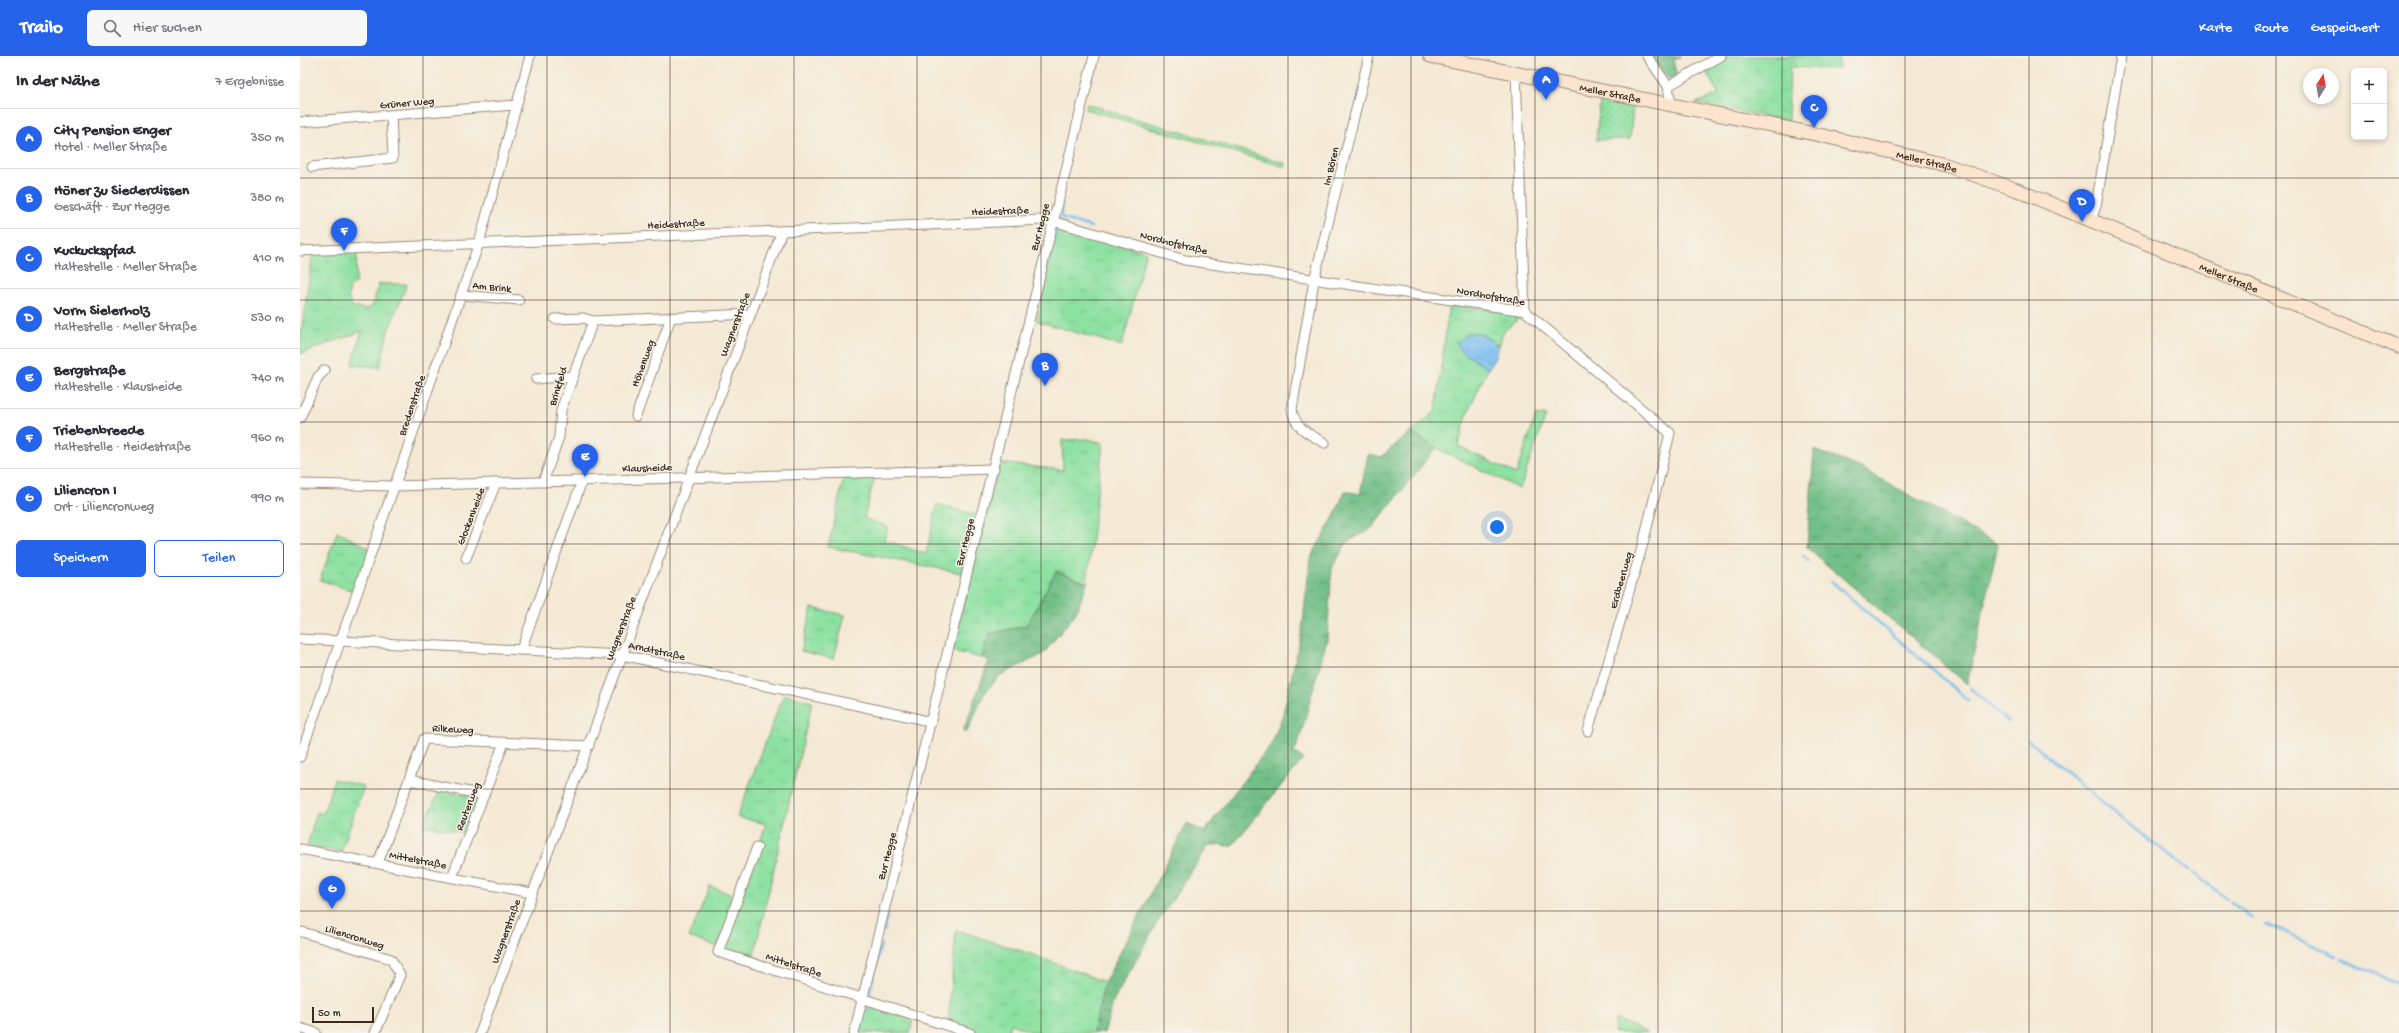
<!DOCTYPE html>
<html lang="de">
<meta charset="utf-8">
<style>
:root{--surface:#fff;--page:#f7f7f7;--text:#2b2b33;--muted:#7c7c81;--line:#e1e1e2;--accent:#2563eb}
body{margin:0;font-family:"Gochi Hand",sans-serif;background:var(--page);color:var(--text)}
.controls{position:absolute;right:12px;top:12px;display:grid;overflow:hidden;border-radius:6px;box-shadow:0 2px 6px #0003}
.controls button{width:36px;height:36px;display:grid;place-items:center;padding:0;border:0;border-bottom:1px solid var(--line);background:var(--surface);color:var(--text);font:20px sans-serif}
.compass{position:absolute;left:2003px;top:12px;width:36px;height:36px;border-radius:50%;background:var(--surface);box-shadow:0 2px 6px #0003;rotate:11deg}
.scale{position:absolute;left:12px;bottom:10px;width:62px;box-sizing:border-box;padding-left:4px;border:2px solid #3b2a1e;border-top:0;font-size:11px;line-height:14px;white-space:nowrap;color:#3b2a1e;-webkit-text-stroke:3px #f7f3e8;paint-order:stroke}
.you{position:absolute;left:1197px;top:471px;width:14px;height:14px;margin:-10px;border:3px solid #fff;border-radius:50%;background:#1a73e8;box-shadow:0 0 0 6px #1a73e833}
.badge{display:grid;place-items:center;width:26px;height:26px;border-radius:50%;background:var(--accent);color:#fff;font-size:13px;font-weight:700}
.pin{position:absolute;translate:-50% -33px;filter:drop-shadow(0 1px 2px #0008)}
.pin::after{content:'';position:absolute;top:21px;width:14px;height:12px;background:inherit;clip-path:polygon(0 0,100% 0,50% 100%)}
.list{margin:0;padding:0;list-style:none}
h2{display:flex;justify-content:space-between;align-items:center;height:52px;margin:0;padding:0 16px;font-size:17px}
h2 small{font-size:13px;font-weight:400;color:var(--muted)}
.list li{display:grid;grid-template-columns:26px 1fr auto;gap:12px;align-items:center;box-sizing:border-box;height:60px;padding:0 16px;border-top:1px solid var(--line)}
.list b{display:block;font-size:15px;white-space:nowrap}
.list p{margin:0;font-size:13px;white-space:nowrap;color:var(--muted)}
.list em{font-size:13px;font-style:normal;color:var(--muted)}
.actions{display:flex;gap:8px;padding:12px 16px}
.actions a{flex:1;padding:9px 0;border:1px solid var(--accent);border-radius:6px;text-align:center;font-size:14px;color:var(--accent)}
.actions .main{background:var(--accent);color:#fff}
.icon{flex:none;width:22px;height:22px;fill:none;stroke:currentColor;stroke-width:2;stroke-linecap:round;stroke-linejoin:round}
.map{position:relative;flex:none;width:2099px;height:977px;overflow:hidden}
header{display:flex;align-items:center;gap:24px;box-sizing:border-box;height:56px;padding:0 20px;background:var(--accent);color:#fff}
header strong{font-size:19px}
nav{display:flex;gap:22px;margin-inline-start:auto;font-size:14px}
.search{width:280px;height:36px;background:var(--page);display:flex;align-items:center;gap:10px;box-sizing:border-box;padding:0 14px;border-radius:6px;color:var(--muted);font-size:15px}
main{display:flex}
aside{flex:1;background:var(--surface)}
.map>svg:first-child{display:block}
.grass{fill:url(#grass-tufts);stroke:#648660}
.forest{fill:url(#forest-crowns);stroke:#567453}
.park{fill:url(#park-crowns);stroke:#648660}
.garden{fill:url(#garden-dots);stroke:#648660}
.pitch{fill:#8de1a2;stroke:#648660}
.water{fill:url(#water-ripples);stroke:#5a7487}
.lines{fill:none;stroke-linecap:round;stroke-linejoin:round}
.stream{stroke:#79bef0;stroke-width:2.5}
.street-casing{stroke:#988a79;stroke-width:11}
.secondary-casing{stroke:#988a79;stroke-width:15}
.street{stroke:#fff;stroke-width:9}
.secondary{stroke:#fbe5cf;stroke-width:13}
.grid{fill:none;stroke:#3b2a1e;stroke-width:1;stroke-opacity:0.55}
.labels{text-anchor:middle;stroke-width:3;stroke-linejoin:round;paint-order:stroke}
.street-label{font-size:11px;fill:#3b2a1e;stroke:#f7f3e8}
</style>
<header>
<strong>Trailo</strong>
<div class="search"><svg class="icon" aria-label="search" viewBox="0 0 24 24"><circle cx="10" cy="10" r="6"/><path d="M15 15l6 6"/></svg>Hier suchen</div>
<nav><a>Karte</a><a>Route</a><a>Gespeichert</a></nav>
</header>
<main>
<aside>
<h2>In der Nähe<small>7 Ergebnisse</small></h2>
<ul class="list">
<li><span class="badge">A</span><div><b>City Pension Enger</b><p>Hotel · Meller Straße</p></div><em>350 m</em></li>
<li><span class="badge">B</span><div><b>Höner zu Siederdissen</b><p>Geschäft · Zur Hegge</p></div><em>380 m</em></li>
<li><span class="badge">C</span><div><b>Kuckuckspfad</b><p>Haltestelle · Meller Straße</p></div><em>410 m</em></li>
<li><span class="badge">D</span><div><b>Vorm Sielerholz</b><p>Haltestelle · Meller Straße</p></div><em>530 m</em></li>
<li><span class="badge">E</span><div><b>Bergstraße</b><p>Haltestelle · Klausheide</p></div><em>740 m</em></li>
<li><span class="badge">F</span><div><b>Triebenbreede</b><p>Haltestelle · Heidestraße</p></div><em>960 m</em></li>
<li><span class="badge">G</span><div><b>Liliencron I</b><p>Ort · Liliencronweg</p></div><em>990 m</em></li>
</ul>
<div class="actions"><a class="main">Speichern</a><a>Teilen</a></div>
</aside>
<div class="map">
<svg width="2099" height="977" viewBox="0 0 2099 977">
<defs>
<pattern id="grass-tufts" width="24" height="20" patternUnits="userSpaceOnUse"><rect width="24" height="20" fill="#8de1a2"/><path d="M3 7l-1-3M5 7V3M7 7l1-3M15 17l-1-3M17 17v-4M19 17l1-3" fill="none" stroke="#7bc18b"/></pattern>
<pattern id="forest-crowns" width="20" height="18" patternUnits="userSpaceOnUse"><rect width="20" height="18" fill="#72bf88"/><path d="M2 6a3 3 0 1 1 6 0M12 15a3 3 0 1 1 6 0" fill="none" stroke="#5f9b6f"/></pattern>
<pattern id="park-crowns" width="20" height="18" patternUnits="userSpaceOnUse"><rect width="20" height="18" fill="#8de1a2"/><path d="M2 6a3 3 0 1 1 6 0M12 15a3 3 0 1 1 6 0" fill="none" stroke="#7bc18b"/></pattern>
<pattern id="garden-dots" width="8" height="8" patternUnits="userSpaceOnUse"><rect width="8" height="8" fill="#8de1a2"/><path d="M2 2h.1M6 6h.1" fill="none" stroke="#7bc18b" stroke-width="1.8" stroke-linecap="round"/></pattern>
<pattern id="water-ripples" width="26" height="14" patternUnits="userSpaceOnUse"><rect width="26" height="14" fill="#79bef0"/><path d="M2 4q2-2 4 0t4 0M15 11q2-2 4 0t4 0" fill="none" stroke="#649bc2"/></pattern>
</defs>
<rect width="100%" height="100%" fill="#f7f3e8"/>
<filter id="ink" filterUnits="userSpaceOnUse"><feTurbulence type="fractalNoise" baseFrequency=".025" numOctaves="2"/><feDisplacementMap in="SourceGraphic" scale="8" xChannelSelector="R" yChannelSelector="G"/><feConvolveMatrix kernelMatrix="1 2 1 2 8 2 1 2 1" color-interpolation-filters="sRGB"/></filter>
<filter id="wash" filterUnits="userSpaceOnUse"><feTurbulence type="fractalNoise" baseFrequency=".012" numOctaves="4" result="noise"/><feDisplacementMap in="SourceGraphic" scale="16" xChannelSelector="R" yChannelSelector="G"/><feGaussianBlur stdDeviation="0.9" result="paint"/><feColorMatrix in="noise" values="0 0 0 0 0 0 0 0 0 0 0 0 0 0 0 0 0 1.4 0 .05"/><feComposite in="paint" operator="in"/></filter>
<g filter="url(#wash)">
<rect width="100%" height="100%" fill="#f4e9d4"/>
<g class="grass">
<path d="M1424 0H1539V13L1490 11 1488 65 1396 47 1419 38 1403 11Z"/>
<path d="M787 48 985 107V111L785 53Z"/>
<path d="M757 171 846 196 822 290 737 265Z"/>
<path d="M57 194 56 226 50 232 48 242 53 251 64 253 72 251 79 228H107L88 275 80 311 52 309 62 275 0 298V284L13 196Z"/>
<path d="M1153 248 1224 258 1204 275 1198 290 1197 288 1159 293 1188 313 1168 356 1158 390 1216 418 1236 360 1246 359 1220 433 1136 392 1111 376 1136 355 1149 249Z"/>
<path d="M788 383 803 387 787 527 756 515 727 569 689 578 682 602 652 595 699 407 763 414 762 384Z"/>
<path d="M575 420 564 462 588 471 584 484 626 498 637 448 676 459 662 517 528 491 544 421Z"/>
<path d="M37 476 70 492 56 536 20 524Z"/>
<path d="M512 552 545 559 534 603 501 595Z"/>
<path d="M484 638 512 646 453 904 423 894 466 768 437 761Z"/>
<path d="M34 723 64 730 41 796 7 790 17 756 23 758Z"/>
<path d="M656 874 728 897 805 926 793 977H736L710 968 708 977H681L648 967Z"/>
<path d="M570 949 613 962 610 977H560L565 956Z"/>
<path d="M1315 963 1348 977H1314Z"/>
</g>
<g class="forest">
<path d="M1350 0H1381L1373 4 1377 20 1369 23Z"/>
<path d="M1111 376 1136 392 1071 473 1047 486 1032 512 1027 583 999 685 994 696 1003 703 932 790 909 789 855 870 814 944 804 977H793L805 926 887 767 904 776 972 687 983 658 1002 574 1010 503 1034 461 1045 435 1060 438 1068 398 1081 401Z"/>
<path d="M1514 394 1559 411 1698 488 1667 628 1507 492Z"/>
<path d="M756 515 787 527 776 557 743 598 699 620 684 638 667 676H663L689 604 682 602 689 578 727 569Z"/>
</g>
<path class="park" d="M140 734 178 741 180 745 168 777 123 769Z"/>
<path class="garden" d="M1300 45 1333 51 1330 83 1296 84Z"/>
<path class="pitch" d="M410 830 437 841 417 891 389 881Z"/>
<path class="water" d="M1177 276 1189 283 1198 290 1195 302 1188 313 1158 293 1157 286 1167 278Z"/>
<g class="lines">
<g class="stream">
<path d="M762 149 761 160 764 163 791 171"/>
<path d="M745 218 755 179 758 173 761 171"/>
<path d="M1503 500 1509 506"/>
<path d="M1531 525 1668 644"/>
<path d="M1670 632 1708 666"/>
<path d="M1728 684 1823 764 1889 814"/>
<path d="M1893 817 1927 843"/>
<path d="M1931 846 1952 862"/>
<path d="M1966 868 2037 900"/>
<path d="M584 875 587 861"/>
<path d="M2042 902 2099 928"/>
<path d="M577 943 571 940 570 936 581 888"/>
<path d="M559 977 564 956 568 952"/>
</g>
</g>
</g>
<g filter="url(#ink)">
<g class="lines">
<defs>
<g id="street">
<path d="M1347 0 1368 30 1371 49"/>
<path d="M1216 17 1225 255"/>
<path d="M1368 30 1421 0"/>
<path d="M0 66 216 49"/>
<path d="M12 111 93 102 91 59"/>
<path d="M1791 164 1796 150 1821 0"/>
<path d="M0 195 744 164 753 165 885 204 1225 255 1370 377 1343 488 1288 675"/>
<path d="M162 239 219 244"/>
<path d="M255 263 283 262 293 265 450 258"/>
<path d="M236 323 272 320"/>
<path d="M336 360 371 261"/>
<path d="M0 362 18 321 25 314"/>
<path d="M1025 387C1009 378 994 372 992 353L1014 225 1069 0"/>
<path d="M243 426 259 381 261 354 293 265"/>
<path d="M0 428 95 430 694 413"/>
<path d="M166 502 196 427"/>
<path d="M0 583 322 599 616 662 631 667"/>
<path d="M221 594 282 425"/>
<path d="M0 701 179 187 230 0"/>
<path d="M109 724 184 739"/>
<path d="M457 791 418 896 670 977"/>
<path d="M0 793 232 837"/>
<path d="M78 807 124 683 289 690"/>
<path d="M152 821 204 687"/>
<path d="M2 876 91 903 100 919 75 977"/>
<path d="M0 972 16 977"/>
<path d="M180 977 482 175"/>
<path d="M554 977 794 0"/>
</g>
<g id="secondary">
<path id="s1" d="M1130 0 1520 79 1646 109 1717 134 2099 291"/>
</g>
</defs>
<use href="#street" class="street-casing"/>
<use href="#secondary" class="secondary-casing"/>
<use href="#street" class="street"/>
<use href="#secondary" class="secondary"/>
</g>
</g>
<path class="grid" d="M123 0V977M247 0V977M370 0V977M494 0V977M617 0V977M741 0V977M864 0V977M988 0V977M1111 0V977M1235 0V977M1358 0V977M1482 0V977M1605 0V977M1729 0V977M1852 0V977M1976 0V977M0 122H2099M0 244H2099M0 366H2099M0 488H2099M0 611H2099M0 733H2099M0 855H2099"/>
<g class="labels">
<g class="street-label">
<text dy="4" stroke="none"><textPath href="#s1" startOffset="184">Meller Straße</textPath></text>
<text transform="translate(107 46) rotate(-5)" y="4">Grüner Weg</text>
<text dy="4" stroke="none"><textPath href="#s1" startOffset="508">Meller Straße</textPath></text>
<text transform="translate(1030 110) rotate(-76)" y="4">Im Bören</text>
<text transform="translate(700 154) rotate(-2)" y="4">Heidestraße</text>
<text transform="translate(376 167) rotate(-3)" y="4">Heidestraße</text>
<text transform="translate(739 171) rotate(-76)" y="4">Zur Hegge</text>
<text transform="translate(874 186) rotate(14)" y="4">Nordhofstraße</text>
<text dy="4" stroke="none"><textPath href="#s1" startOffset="832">Meller Straße</textPath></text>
<text transform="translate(192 230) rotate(6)" y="4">Am Brink</text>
<text transform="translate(1191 239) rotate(10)" y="4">Nordhofstraße</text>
<text transform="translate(434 268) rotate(-69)" y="4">Wagnerstraße</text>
<text transform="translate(342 307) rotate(-70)" y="4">Höhenweg</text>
<text transform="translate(257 330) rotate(-73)" y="4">Brinkfeld</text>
<text transform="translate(111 349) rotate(-71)" y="4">Bredenstraße</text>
<text transform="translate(347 411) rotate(-2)" y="4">Klausheide</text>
<text transform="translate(170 460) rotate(-69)" y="4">Glockenheide</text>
<text transform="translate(664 486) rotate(-76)" y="4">Zur Hegge</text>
<text transform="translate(1320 524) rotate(-74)" y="4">Erdbeerweg</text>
<text transform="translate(320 572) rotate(-69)" y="4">Wagnerstraße</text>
<text transform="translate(357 594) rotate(12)" y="4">Arndtstraße</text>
<text transform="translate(153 672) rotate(3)" y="4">Rilkeweg</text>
<text transform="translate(167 750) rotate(-69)" y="4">Reuterweg</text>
<text transform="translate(586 800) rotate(-76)" y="4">Zur Hegge</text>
<text transform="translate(118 803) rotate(11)" y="4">Mittelstraße</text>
<text transform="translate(205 875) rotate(-70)" y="4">Wagnerstraße</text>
<text transform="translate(55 880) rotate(17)" y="4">Liliencronweg</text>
<text transform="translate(494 908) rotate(18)" y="4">Mittelstraße</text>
</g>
</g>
</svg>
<div class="controls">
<button>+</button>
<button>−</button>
</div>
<svg class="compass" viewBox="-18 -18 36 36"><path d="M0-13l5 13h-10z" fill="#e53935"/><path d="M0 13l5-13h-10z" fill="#7c7c81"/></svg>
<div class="scale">50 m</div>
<div class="you"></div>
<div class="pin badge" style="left:1246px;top:44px">A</div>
<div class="pin badge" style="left:745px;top:330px">B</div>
<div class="pin badge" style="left:1514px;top:72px">C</div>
<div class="pin badge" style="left:1782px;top:166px">D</div>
<div class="pin badge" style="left:285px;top:421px">E</div>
<div class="pin badge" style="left:44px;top:195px">F</div>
<div class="pin badge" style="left:32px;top:853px">G</div>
</div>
</main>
